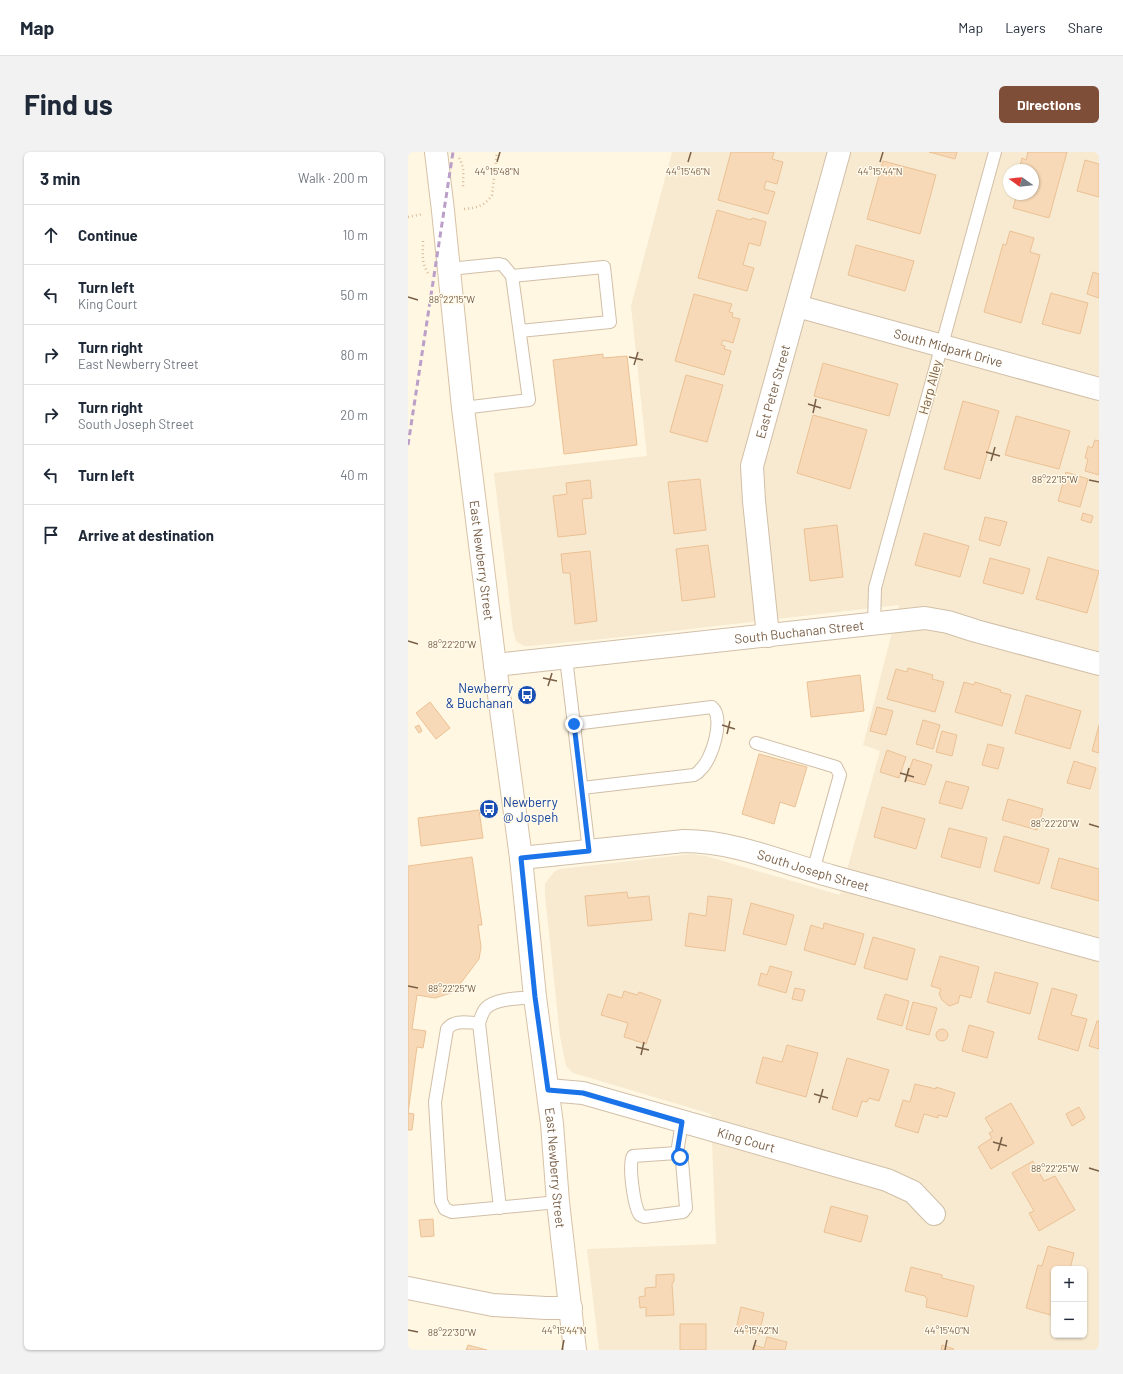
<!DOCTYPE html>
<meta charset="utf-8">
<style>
:root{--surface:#fff;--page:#f2f2f3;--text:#1f2937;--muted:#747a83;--line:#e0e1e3;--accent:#7f4e38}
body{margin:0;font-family:Barlow,sans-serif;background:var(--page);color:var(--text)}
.controls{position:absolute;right:12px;bottom:12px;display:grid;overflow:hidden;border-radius:6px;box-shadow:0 1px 3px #0004}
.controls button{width:36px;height:36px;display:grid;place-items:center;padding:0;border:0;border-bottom:1px solid var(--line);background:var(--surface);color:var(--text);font:20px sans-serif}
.compass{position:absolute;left:595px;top:12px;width:36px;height:36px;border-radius:50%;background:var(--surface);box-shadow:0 1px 3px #0004;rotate:285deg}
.stop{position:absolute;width:12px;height:12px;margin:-9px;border:3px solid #1a73e8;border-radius:50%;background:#fff}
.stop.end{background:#1a73e8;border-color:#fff;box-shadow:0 1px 4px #0008}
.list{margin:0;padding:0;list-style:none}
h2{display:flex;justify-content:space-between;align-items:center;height:52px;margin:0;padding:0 16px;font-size:17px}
h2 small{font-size:13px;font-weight:400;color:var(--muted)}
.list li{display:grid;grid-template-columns:26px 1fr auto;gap:12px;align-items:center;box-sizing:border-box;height:60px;padding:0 16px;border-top:1px solid var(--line)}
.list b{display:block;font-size:15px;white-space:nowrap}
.list p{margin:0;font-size:13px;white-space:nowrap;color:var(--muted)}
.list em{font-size:13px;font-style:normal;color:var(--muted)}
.icon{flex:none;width:22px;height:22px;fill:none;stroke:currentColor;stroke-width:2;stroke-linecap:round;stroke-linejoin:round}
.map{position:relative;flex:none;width:691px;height:1198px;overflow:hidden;border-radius:6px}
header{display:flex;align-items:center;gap:24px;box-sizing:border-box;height:56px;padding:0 20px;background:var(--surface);border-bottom:1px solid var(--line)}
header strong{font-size:19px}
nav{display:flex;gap:22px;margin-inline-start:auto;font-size:14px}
.intro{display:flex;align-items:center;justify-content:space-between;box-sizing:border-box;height:96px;padding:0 24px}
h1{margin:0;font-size:28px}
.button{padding:10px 18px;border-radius:6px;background:var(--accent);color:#fff;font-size:14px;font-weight:700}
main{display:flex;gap:24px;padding:0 24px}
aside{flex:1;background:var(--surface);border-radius:6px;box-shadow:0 1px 3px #0004}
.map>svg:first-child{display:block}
.residential{fill:#f7ead0;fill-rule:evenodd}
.building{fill:#f7d9b7;stroke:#ebc195}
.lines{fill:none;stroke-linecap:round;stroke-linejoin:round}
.lane-casing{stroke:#d1bfa8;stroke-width:14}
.street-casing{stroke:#d1bfa8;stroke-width:24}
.secondary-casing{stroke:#d7c2a7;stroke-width:24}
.path{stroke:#dcbc9a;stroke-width:2.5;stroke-dasharray:1 3;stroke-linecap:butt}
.lane{stroke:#fff;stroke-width:12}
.street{stroke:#fff;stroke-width:22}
.secondary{stroke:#fff;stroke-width:22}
.rail{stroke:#bb9fc9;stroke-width:3;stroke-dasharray:6 4;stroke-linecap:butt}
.route{stroke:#1a73e8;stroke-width:5}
.ticks{fill:none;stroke:#795f46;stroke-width:1.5}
.labels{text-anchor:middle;stroke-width:3;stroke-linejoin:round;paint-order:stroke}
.street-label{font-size:13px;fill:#795f46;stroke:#fffaeb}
.transit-label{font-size:13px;fill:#164399;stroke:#fffaeb;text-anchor:end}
.ticks-label{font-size:10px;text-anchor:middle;fill:#795f46;stroke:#fffaeb;stroke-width:3;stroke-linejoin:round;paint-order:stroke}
</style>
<header>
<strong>Map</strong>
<nav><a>Map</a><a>Layers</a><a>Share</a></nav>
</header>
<div class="intro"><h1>Find us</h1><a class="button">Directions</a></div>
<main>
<aside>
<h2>3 min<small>Walk · 200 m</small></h2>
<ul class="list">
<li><svg class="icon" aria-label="ahead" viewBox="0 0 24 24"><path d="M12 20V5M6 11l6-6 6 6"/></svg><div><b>Continue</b></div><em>10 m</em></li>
<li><svg class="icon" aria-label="left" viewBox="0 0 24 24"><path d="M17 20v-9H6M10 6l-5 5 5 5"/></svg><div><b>Turn left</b><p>King Court</p></div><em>50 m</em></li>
<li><svg class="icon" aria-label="right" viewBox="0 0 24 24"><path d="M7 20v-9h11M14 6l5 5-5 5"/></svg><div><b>Turn right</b><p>East Newberry Street</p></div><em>80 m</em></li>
<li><svg class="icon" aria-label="right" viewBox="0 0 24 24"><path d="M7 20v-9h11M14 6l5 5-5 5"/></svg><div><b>Turn right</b><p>South Joseph Street</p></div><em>20 m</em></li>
<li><svg class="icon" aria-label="left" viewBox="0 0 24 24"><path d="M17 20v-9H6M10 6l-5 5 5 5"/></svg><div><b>Turn left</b></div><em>40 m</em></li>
<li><svg class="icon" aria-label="arrive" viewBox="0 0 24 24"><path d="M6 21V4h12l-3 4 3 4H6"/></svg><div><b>Arrive at destination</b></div></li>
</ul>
</aside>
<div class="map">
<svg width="691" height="1198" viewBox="0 0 691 1198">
<rect width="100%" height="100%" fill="#fff7e2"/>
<path class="residential" d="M264 0H691V1198H191L179 1097 308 1092 303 962 172 923 165 921 158 914 152 884 137 743V732L146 720 152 717 283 702 298 704 432 743 472 599 455 593 491 453 195 487 121 494H116L108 489 105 478 86 321 239 304 223 154ZM601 18H625V42H601ZM646 1117H676V1183H646Z"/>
<g class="building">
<path d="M323 0H366L364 7 375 10 369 32 358 29 356 37 367 40 360 62 310 48Z"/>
<path d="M521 0H549L547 7Z"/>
<path d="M620 0H659L641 66 605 56 609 42H625V18H611L614 6 618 8Z"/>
<path d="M677 8 691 12V45L669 39Z"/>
<path d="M475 9 528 23 512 82 459 67Z"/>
<path d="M309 58 343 68 344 66 358 70 352 94 341 91 335 113 346 116 339 139 290 126Z"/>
<path d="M602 79 626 86 622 100 632 103 613 171 576 160 595 92 598 93Z"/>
<path d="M448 93 506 109 497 139 440 123Z"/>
<path d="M685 120 691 122V146L679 142Z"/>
<path d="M643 141 680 151 672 182 634 172Z"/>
<path d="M286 142 324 152 321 160 325 161 324 165 332 167 325 191 315 188 313 193 317 194 316 197 323 199 316 223 267 209Z"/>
<path d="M195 202V206L219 204 229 293 156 302 145 208Z"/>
<path d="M415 211 490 232 481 264 406 244Z"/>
<path d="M278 223 315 233 299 290 262 280Z"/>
<path d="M555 249 591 259 572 327 536 317Z"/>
<path d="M405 263 459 278 442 337 389 321Z"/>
<path d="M608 264 662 279 651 317 597 303Z"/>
<path d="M687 288 691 289V323L677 319 680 307 677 306 680 294 684 296Z"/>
<path d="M658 320 680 327 672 355 650 349Z"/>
<path d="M292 327 298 378 266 382 260 330Z"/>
<path d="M182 328 184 346 174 347 178 382 150 385 145 344 159 342 158 331Z"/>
<path d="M675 361 685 364 683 371 673 368Z"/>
<path d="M577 365 599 370 592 394 571 388Z"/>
<path d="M429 373 435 425 402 429 396 377Z"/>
<path d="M516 381 561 394 552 425 507 413Z"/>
<path d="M300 393 307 445 274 449 268 397Z"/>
<path d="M182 399 189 469 167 472 162 421H155L153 402Z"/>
<path d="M640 405 691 419 679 461 628 447Z"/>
<path d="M582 406 622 417 615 442 575 431Z"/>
<path d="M500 516 525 523 524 527 536 530 527 560 479 547 488 517 499 520Z"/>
<path d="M452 523 456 559 403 565 399 530Z"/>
<path d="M556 530 566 533 567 530 593 538 592 540 603 543 594 574 547 560Z"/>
<path d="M618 543 673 559 662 597 607 581Z"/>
<path d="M22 550 42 576 28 587 8 561Z"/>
<path d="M469 555 485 559 478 583 462 579Z"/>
<path d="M515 568 532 573 525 597 508 592Z"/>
<path d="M11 573 14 579 11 581 7 575Z"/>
<path d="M691 573V601L684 599Z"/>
<path d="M534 579 549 583 544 604 528 600Z"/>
<path d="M580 592 596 596 590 617 574 613Z"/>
<path d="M479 598 498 605 491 626 472 620Z"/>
<path d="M351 602 399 615 387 655 372 650 366 672 334 662Z"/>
<path d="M505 607 524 613 517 633 498 628Z"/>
<path d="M666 609 688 616 682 637 659 631Z"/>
<path d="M538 629 561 635 554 657 531 651Z"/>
<path d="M600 647 635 657 629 678 594 668Z"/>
<path d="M474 655 517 667 508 697 466 685Z"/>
<path d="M71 658 75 686 13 694 10 666Z"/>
<path d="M541 676 579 686 572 716 533 705Z"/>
<path d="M596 684 641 697 631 732 586 719Z"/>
<path d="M64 705 74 773H70L73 795 71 807 46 840 27 846 9 843 4 877 18 879 15 896 9 895 0 961V714Z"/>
<path d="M651 706 691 717V749L643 736Z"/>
<path d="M219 740 220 746 241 744 244 768 180 774 177 744Z"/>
<path d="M300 744 324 747 317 799 277 794 281 761 298 764Z"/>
<path d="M343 751 386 763 378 793 335 782Z"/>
<path d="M416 771 456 782 447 813 396 798 403 773 415 777Z"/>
<path d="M465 785 507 797 499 828 456 816Z"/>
<path d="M532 804 571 815 563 846 552 843 550 851 541 854 534 848 531 842 533 837 523 834Z"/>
<path d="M362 814 384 820 378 841 350 833 353 821 359 823Z"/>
<path d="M587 820 630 831 622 862 579 850Z"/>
<path d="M387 836 397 838 394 849 384 847Z"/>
<path d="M644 836 669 843 663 863 679 867 670 899 630 887Z"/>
<path d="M216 839 229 843 231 840 253 848 238 892 216 885 220 871 193 863 200 842 214 846Z"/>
<path d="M477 842 501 849 494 874 469 867Z"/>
<path d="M505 850 529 856 521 883 498 877Z"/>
<path d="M689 869H691V897L681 894Z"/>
<path d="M561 873 586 880 579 906 554 899Z"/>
<circle cx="534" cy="883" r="6"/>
<path d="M379 893 410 901 398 945 348 931 355 905 374 910Z"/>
<path d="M439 906 481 918 471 949 461 946 459 950 454 949 449 965 424 957Z"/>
<path d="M507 932 528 937V935L547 941 539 965 530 963V966L516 962 510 981 487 974 495 948 502 950Z"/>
<path d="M603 951 626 991 583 1017 570 995 584 986 581 981 585 979 577 966Z"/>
<path d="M671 955 677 966 664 974 658 962Z"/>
<path d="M0 961 6 962 4 978H0Z"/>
<path d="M625 1009 636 1029 647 1024 667 1058 631 1079 621 1061 626 1059 604 1021Z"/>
<path d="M423 1054 460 1064 453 1090 416 1080Z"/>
<path d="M25 1067 26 1084 13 1085 11 1068Z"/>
<path d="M640 1094 666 1101 662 1117H646V1164L618 1156 630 1113 634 1114Z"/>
<path d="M503 1115 534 1123V1126L566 1134 559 1165 518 1155 519 1147 517 1144 497 1139Z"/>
<path d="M266 1122V1129L264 1132 266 1163 238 1164V1155L232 1156 231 1145 237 1144V1136L248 1135V1123Z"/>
<path d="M333 1155 356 1161 351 1182 328 1177Z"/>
<rect x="272" y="1172" width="26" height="26"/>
<path d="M359 1185 379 1190 377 1198H347L345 1197 346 1193 356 1196Z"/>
<path d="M60 1193 79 1198H58Z"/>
<path d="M534 1193 546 1197 545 1198H533Z"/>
</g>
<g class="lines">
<defs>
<g id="lane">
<path d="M41 117 91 112 95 113 104 124 121 248 55 256"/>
<path d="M104 124 196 115 202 170 112 179"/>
<path d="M466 471 467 436 587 0"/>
<path d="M158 506 181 699"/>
<path d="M166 572 304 555C317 566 304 607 293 617 291 620 288 622 286 623L174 636"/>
<path d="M348 591 428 615 432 623 405 719"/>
<path d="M71 871C73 866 74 860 78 856 87 846 114 846 127 845"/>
<path d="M269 1001 272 1005 274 1009 278 1056 275 1060 236 1065 232 1063C226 1055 220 1013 225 1004Z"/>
<path d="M269 1001 274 970"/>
<path d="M92 1056 71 871C60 871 47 867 39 877L27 950 33 1049 37 1057 44 1060 150 1050"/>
</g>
<g id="street">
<path id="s1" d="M389 154 691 237"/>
<path id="s2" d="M360 484 346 349 344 314 431 0"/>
<path id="s3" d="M87 513 517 466 540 470 568 479 691 512"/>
<path id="s4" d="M113 706 276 689C327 689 375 711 423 724 512 749 602 773 691 798"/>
<path id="s5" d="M140 938 175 941 479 1028 505 1040 526 1062"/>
<path d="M0 1136 85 1153 138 1156H163"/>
</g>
<g id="secondary">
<path id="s6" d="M28 0 35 59 55 256 87 513 113 706 127 845 144 972 150 1050 167 1198"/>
</g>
</defs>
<use href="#lane" class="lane-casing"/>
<use href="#street" class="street-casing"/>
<use href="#secondary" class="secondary-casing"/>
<g class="path">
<path d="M51 6C57 15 55 26 55 36"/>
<path d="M56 57C68 56 77 54 84 43L89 0"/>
<path d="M0 65 15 62"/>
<path d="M15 89C15 101 13 111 20 121"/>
</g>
<use href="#lane" class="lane"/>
<use href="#street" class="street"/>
<use href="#secondary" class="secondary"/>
<path class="rail" d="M0 293 45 0"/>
</g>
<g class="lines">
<path class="route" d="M166 572 181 699 113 706 127 845 140 938 175 941 274 970 269 1001 272 1005"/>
</g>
<path class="ticks" d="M89 10 92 0M280 10 283 0M472 10 475 0M0 145 10 148M221 205 235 208M226 213 230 200M400 252 413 256M405 261 408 247M578 300 592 304M583 309 587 295M681 328 691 330M0 489 10 492M135 526 149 529M140 534 144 521M314 573 327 577M319 582 322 569M492 621 506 625M497 630 501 616M681 672 691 675M0 834 10 836M228 895 241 898M233 903 236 890M406 942 420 946M411 951 415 937M585 990 599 994M590 999 594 985M681 1016 691 1019M0 1178 10 1180M154 1198 156 1188M345 1198 348 1188M537 1198 539 1188"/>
<defs>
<symbol id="bus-disc" viewBox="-11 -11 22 22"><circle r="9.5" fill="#1a4fb4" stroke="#fffaeb"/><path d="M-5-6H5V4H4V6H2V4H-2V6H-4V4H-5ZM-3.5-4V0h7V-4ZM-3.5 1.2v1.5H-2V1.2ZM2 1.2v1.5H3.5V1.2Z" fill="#fff"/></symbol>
</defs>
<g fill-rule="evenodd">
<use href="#bus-disc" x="108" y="532" width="22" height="22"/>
<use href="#bus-disc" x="70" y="646" width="22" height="22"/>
</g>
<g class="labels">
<g class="street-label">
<text dy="5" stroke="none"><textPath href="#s1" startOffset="157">South Midpark Drive</textPath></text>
<text transform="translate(522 235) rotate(-75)" y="5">Harp Alley</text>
<text dy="5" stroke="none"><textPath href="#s2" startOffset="248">East Peter Street</textPath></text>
<text dy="5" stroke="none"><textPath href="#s6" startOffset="411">East Newberry Street</textPath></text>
<text dy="5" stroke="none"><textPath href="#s3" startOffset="306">South Buchanan Street</textPath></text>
<text dy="5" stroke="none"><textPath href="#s4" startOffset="297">South Joseph Street</textPath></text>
<text dy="5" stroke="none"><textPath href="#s5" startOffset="205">King Court</textPath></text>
<text dy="5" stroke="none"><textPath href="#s6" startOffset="1023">East Newberry Street</textPath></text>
</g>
<g class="transit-label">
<text x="105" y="541">Newberry<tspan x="105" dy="15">&amp; Buchanan</tspan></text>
<text x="95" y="655" text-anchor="start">Newberry<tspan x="95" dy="15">@ Jospeh</tspan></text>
</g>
</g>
<g class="ticks-label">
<text x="89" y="23">44°15'48"N</text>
<text x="280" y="23">44°15'46"N</text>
<text x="472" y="23">44°15'44"N</text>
<text x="44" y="151">88°22'15"W</text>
<text x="647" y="331">88°22'15"W</text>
<text x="44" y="496">88°22'20"W</text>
<text x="647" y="675">88°22'20"W</text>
<text x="44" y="840">88°22'25"W</text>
<text x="647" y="1020">88°22'25"W</text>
<text x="156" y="1182">44°15'44"N</text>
<text x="348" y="1182">44°15'42"N</text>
<text x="539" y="1182">44°15'40"N</text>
<text x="44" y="1184">88°22'30"W</text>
</g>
</svg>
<div class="controls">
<button>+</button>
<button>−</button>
</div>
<svg class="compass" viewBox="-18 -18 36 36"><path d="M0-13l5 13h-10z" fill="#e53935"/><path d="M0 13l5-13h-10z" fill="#747a83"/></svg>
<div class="stop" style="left:272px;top:1005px"></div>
<div class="stop end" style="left:166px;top:572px"></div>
</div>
</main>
